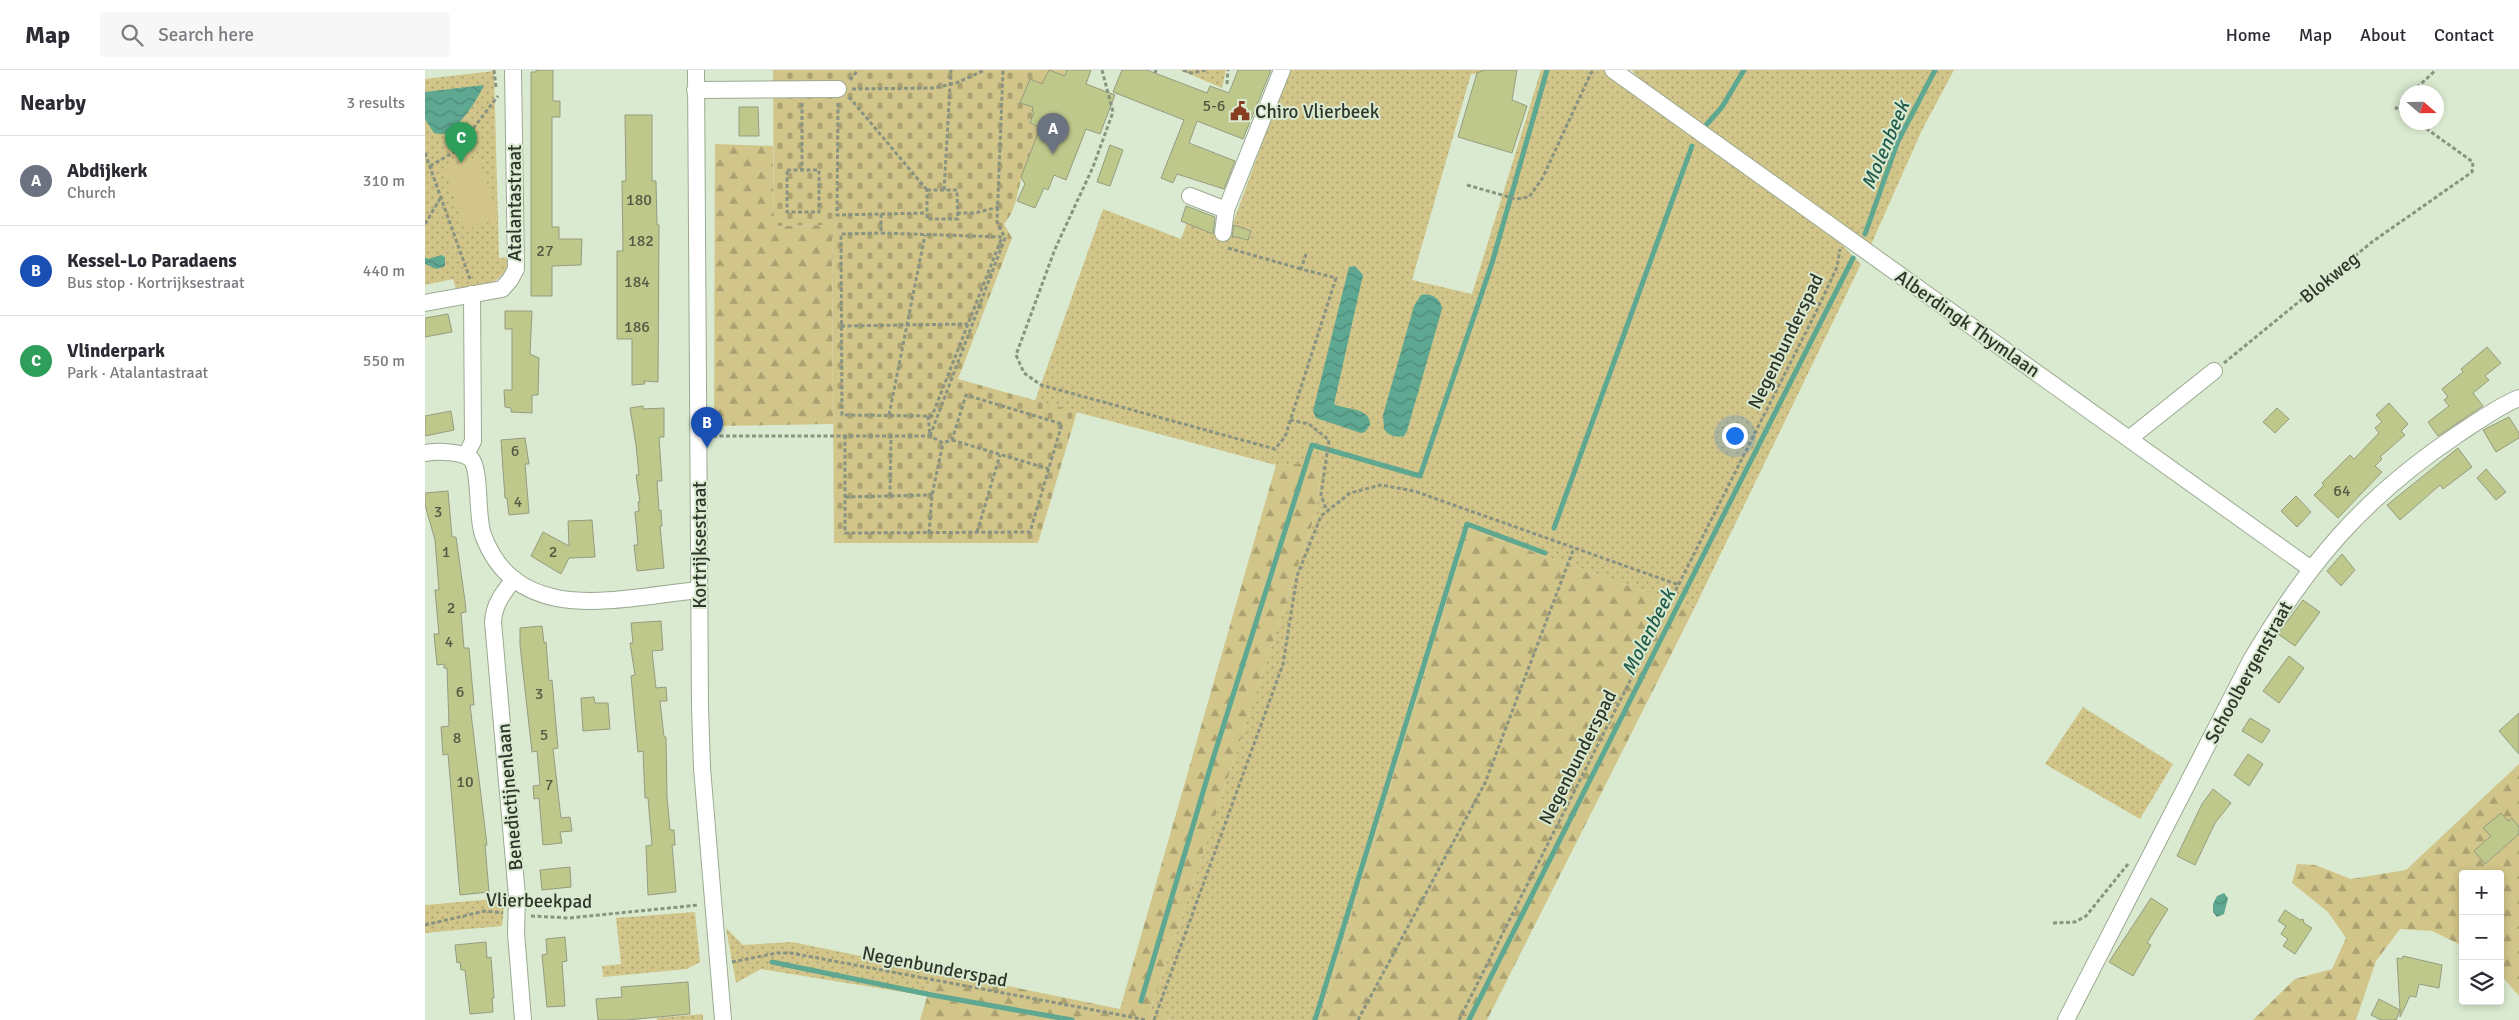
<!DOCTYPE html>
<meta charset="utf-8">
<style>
:root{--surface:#fff;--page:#f7f7f7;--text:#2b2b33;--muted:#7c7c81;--line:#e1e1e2;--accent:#1a73e8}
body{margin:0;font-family:Signika,sans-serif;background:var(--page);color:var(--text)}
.controls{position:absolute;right:15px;bottom:15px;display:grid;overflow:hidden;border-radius:5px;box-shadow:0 2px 8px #0003}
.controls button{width:45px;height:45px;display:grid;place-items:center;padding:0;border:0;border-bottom:1px solid var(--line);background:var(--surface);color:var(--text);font:25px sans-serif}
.compass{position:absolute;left:1974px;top:15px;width:45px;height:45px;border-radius:50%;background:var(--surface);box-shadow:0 2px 8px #0003;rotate:110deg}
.you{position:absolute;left:1309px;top:365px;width:18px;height:18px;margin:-12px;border:4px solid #fff;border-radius:50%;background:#1a73e8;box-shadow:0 0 0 8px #1a73e833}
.badge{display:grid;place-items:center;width:32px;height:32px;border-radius:50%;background:var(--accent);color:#fff;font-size:16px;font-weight:700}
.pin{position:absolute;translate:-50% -41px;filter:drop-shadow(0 1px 2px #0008)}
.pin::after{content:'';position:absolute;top:26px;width:18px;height:15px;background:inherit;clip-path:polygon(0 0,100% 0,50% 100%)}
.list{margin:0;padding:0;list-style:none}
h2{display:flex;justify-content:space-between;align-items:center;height:65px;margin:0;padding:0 20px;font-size:21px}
h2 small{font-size:16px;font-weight:400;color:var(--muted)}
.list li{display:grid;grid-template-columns:32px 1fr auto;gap:15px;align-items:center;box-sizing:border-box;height:90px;padding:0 20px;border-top:1px solid var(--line)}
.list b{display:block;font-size:19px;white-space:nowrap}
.list p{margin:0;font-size:16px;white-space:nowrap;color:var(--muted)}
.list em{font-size:16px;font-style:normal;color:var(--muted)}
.icon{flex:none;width:28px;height:28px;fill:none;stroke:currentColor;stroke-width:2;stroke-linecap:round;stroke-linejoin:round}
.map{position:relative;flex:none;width:2094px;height:950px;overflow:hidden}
header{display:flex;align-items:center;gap:30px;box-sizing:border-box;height:70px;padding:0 25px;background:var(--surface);border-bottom:1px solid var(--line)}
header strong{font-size:24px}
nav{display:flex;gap:28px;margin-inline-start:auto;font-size:18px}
.search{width:350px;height:45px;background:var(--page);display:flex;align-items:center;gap:12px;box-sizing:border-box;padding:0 18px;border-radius:5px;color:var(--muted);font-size:19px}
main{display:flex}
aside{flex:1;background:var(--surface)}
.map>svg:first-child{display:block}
.green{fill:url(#green-dots)}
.forest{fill:url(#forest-firs)}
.cemetery{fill:url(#cemetery-stones)}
.pitch{fill:#d2c58a}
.water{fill:url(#water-waves)}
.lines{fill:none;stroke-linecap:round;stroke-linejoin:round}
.stream{stroke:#5ea791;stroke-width:5}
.building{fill:#bec88b;stroke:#969b80}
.minor-casing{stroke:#9aaa92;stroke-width:18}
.path{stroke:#889381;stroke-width:3;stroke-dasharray:4 2.5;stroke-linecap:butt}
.minor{stroke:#fff;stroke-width:16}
.labels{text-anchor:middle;stroke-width:4;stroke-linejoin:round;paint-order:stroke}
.number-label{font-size:16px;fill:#535a43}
.poi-label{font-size:19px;fill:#2f352b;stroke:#d9ead0;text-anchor:start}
.street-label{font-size:19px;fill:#2f352b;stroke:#d9ead0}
.water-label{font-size:20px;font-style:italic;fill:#235d4d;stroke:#d9ead0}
</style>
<header>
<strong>Map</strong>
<div class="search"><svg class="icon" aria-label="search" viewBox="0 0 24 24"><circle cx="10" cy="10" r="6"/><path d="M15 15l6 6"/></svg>Search here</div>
<nav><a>Home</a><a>Map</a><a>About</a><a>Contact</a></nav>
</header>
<main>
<aside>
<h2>Nearby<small>3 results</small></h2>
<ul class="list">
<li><span class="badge" style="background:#6b7280">A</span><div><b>Abdijkerk</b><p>Church</p></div><em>310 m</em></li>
<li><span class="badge" style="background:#1a4fb4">B</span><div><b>Kessel-Lo Paradaens</b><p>Bus stop · Kortrijksestraat</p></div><em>440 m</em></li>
<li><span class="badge" style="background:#2e9e5b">C</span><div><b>Vlinderpark</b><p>Park · Atalantastraat</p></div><em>550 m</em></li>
</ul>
</aside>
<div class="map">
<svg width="2094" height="950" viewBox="0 0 2094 950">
<defs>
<pattern id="green-dots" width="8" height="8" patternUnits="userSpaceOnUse" patternTransform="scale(1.25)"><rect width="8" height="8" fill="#d2c58a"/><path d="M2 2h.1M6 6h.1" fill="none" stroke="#aba171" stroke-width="1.8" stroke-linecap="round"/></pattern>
<pattern id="forest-firs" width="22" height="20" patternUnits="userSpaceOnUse" patternTransform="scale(1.25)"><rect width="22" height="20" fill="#d2c58a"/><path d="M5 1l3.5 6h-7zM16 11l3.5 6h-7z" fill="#aba171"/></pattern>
<pattern id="cemetery-stones" width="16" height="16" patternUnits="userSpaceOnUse" patternTransform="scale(1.25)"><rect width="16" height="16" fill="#d2c58a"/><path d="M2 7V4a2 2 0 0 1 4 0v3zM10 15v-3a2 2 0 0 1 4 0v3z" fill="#aba171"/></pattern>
<pattern id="water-waves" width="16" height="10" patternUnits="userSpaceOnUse" patternTransform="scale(1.25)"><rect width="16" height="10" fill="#5ea791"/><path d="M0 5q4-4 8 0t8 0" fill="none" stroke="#4e8977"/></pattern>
</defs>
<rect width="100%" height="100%" fill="#d9ead0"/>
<g class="green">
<path d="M755 0H801L797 18Z"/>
<path d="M864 0H1058L1057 3 1046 4 987 210 1047 224 1116 0H1178L1408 166 1436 194 1269 539 1043 459 895 950H745L725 942 891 442 897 393 851 395 610 331 678 139 756 169 762 153 789 164 791 161 804 164Z"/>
<path d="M1207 0H1529L1497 60 1445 177 1215 12Z"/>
<path d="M69 1 74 188 86 187C78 217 58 215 31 219L28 209 0 215V9Z"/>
<path d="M1658 637 1748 694 1715 749 1620 694Z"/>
<path d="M80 828 77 856 0 863V835Z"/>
<path d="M270 842 275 892 262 899 178 907 177 896 196 894 191 848Z"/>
<path d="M301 858 318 875 367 872 510 901 502 926 336 899 311 913Z"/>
<path d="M278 944V950H232V948Z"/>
</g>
<g class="forest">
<path d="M290 74 348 76 349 156 407 155 408 354 289 356Z"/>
<path d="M897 392 891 442 725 942 745 950H495L510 901 695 939 851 395Z"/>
<path d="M1043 459 1269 539 1062 950H895Z"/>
<path d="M2094 694V926L2075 904V804H2038V876L2007 861 1975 859 1951 891 1931 950H1828L1870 909 1907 899 1921 868 1903 842 1867 813 1872 794 1890 795 1926 809 1981 800Z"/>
</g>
<path class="cemetery" d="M348 0H642L640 6 636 4 617 14 605 9 595 33 608 37 607 41 609 42 605 53 615 58C609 74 602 90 597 106 592 123 591 140 579 154L587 168 533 309 652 342 613 473H409L407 155 349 156Z"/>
<path class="pitch" d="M53 87 74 148 41 160 19 99Z"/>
<g class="water">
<path d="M59 15C54 27 34 58 22 63 18 65 14 64 9 63L0 49V22Z"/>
<path d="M16 185 20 187V196L12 199 0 194V187L3 189Z"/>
<path d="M930 196 938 205 909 334C920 340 946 337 945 355L940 362 936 363 891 348 888 341 924 197Z"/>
<path d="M996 225C1007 223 1016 229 1017 239L982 361 979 366C972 368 963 366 959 359L958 345 989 236Z"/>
<path d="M1799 823 1803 828 1799 844 1792 847 1788 842V834L1792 826Z"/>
</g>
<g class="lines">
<g class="stream">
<path d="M1282 54 1297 37 1319 0"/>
<path d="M1440 164 1473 71 1510 0"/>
<path d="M1129 458 1267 76"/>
<path d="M347 892 507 925 647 950"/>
<path d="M716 931 786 695 887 375 995 406 1067 193 1122 0"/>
<path d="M890 950 1042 454 1120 483"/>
<path d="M1044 950 1428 188"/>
</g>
</g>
<g class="building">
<path d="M111 0H128V31H135V47H127V157H134V169H157L156 195 127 196V226H106V2H111Z"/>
<path d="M624 0 640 6 642 0H666L661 14 690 25 675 64 661 59 641 110 629 105 623 120 619 118 610 138 592 131 600 114 596 107 615 58 605 53 609 42 607 41 608 37 595 33 605 9 617 14Z"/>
<path d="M697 0H722L782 23 785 16 804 23 813 0H846L818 69 772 51 764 73 810 91 799 119 752 104 748 113 736 108 759 50 688 22Z"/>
<path d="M1059 0H1092L1087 30 1102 36 1087 83 1033 67 1052 3Z"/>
<path d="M314 37H333L334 66H314Z"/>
<path d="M200 45H227V111H231L232 155H234L233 312 219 311 220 314 207 315V269H192V181H198L197 111H201Z"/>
<path d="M685 75 698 80 685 116 672 112Z"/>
<path d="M761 136 790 147 788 164 756 151Z"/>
<path d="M809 155 826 161 823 170 807 166Z"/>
<path d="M80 241H107L105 284 114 288 113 325H107V343L86 342V338L80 337 79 320H87V259H80Z"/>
<path d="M23 244 27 262 0 267V248Z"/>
<path d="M2062 277 2076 293 2060 306 2064 310 2048 323 2058 336 2013 366 2003 352 2024 336 2019 330 2023 327 2017 319 2038 302 2036 299Z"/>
<path d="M1964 333 1983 354 1976 361 1980 365 1955 387 1957 389 1950 396 1957 402 1913 448 1889 425 1899 415 1897 413 1925 385 1929 389 1954 363 1950 358 1957 352 1951 345Z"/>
<path d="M218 336V339L239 338V367H234L237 411H232L234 441 236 440 237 456H235L239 498 212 501 209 475H213L210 442 214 441 213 432H215L211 405H214L211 375 205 338Z"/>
<path d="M1852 338 1864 349 1850 363 1838 352Z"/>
<path d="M26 341 29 360 0 366V346Z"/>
<path d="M2084 347 2094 363V368L2071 382 2058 360Z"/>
<path d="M100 368 104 394H100L104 443 84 445 82 428H80L76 370Z"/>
<path d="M2033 378 2047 397 2018 419 2015 415 1975 450 1962 435Z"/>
<path d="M2061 399 2081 422 2071 430 2052 408Z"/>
<path d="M23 421 27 467H31L40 531 41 542 36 543 39 578H44L49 635H45L62 775H60L64 822 35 825 23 684 18 685 16 657 24 656 22 598H19V594L12 595 9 564H14L10 520H14L10 470 0 435V423Z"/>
<path d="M1871 426 1886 442 1872 457 1856 441Z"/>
<path d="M167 450 170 487 144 488 136 504 106 486 118 462 144 476 143 451Z"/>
<path d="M1917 484 1930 500 1916 516 1902 501Z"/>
<path d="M1878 530 1895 542 1870 576 1853 564Z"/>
<path d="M236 551 238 580 227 581 231 618 241 617 242 631H235L239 667H241L242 727 245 760H249L250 775H247L251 822 223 825 221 776 227 775 223 728H220L218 681 213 682 206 606 210 605 205 573H208L206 553Z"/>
<path d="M117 556 119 573 121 572 124 611 127 610 133 678 128 679 136 748 145 747 147 761 135 762 137 773 118 775 114 728 109 729 108 716 115 715 112 681 107 682 95 575V558Z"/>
<path d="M1864 586 1879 598 1854 633 1838 621Z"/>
<path d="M169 627 170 633H183L185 659 158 661 156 628Z"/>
<path d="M2094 643V684L2074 661Z"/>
<path d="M1825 648 1845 660 1837 673 1817 661Z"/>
<path d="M1823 684 1838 694 1824 716 1809 705Z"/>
<path d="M1788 719 1806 733 1790 753 1770 795 1752 786 1777 734Z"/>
<path d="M2076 743 2083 751 2087 748 2094 757V764L2060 794 2049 781 2066 766 2058 758Z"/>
<path d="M145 797 146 817 117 820 115 800Z"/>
<path d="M1726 828 1743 839 1722 873 1726 875 1708 906 1684 892Z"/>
<path d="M1860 840 1875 850 1878 849 1879 853 1887 858 1870 884 1858 876 1863 869 1856 864 1861 856 1853 851Z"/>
<path d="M140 867 142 891 137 892 140 936 122 937 117 885 122 884 121 869Z"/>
<path d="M61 872 62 888 66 887 69 928H67L68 942 45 944 40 900H36L35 892 32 893 30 875Z"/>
<path d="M1978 886 2017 895 2014 918 1994 914 1991 927 1985 926 1975 947V940L1971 950H1956L1946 945 1954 929 1975 940 1972 888 1977 889Z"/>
<path d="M263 912 265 944 202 950H173L171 929 197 927 196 917Z"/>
</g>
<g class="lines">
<defs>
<g id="minor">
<path d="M271 0 275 637 277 698 298 950"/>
<path d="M1188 0 1886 499"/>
<path d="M270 20 413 19"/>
<path d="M765 126 801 140 857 0"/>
<path d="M798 163 801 140"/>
<path d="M0 233 77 219 85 210 91 199 88 0"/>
<path d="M1705 368 1789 301"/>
<path d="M0 383C12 381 38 381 47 390 56 405 51 444 58 465 93 559 197 527 274 520"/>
<path d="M41 385 48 371 47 224"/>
<path d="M89 509C78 523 69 534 68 552L92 826 91 863 98 950"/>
<path d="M1641 950 1826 590C1883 493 1938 428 2032 365 2052 352 2072 337 2094 328"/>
</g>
</defs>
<use href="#minor" class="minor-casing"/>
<g class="path">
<path d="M69 0 71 17"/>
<path d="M677 0 688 42 668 97 630 179 591 285 599 303 616 315 850 379 860 367 911 208 876 199 881 184"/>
<path d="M758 0 766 3 781 0"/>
<path d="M730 3 731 0"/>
<path d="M425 10 433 0"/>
<path d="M802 14 803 0"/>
<path d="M427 19 509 18 531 13 560 0"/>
<path d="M1987 22 2011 0"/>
<path d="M424 27 502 120"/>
<path d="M1982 28 1971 38 1982 45"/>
<path d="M377 33V100"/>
<path d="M413 33 412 145 502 143"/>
<path d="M0 83 45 209"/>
<path d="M5 96 31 81 73 26"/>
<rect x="362" y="100" width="32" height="42"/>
<path d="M1042 115 1091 129 1104 127 1117 109 1166 3 1170 0"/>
<path d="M502 120H532L533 149H502Z"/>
<path d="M519 120 526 0"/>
<path d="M532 143H550L573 137"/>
<path d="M456 144V163"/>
<path d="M0 154 16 127"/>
<path d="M456 163 577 167 507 346 417 345 416 164Z"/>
<path d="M803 178 876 199"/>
<path d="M416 256 543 254"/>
<path d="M1799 293 1947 172 2047 102 2048 92 1992 52"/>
<path d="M464 345 500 165"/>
<path d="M503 346 505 365"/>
<path d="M865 350 884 354 904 370 896 425 902 441"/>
<path d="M288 366H505L518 373 527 370 541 325 637 354 605 462 420 463V367"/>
<path d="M505 366 580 168 572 152 578 0"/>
<path d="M527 370 624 399"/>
<path d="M465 426 466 366"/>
<path d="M420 427 507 425"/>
<path d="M552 462 575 385"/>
<path d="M504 463 507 425 518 373"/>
<path d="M106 846 144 848 274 835"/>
<path d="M1628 853 1650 852 1661 846 1703 794"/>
<path d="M0 855 60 841 78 843"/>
<path d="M307 892 352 883H366L722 950"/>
<path d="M729 950 858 594 872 506 896 446 925 423 956 415 989 421 1254 515"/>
<path d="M933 950 1060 713 1149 478"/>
<path d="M1034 950 1394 236 1412 197 1415 179"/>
</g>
<use href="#minor" class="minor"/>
</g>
<defs>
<symbol id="civic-bare" viewBox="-9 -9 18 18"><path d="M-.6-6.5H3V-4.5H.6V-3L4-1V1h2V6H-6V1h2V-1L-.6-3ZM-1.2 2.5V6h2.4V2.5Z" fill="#863d21" stroke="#d9ead0" stroke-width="2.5" paint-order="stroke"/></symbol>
</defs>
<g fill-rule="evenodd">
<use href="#civic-bare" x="801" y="27" width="28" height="28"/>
</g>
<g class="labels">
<g class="number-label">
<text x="789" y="41">5-6</text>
<text x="214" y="135">180</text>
<text x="216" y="176">182</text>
<text x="120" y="186">27</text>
<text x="212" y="217">184</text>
<text x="212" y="262">186</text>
<text x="90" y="386">6</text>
<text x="1917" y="426">64</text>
<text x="93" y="437">4</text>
<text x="13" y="447">3</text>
<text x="21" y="487">1</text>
<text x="128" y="487">2</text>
<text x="26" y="543">2</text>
<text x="24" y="577">4</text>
<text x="35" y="627">6</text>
<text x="114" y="629">3</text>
<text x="119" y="670">5</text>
<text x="32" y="673">8</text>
<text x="40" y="717">10</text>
<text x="124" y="720">7</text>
</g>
<g class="poi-label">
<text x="830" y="48">Chiro Vlierbeek</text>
</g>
<g class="street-label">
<text transform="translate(89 133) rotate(-90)" y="7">Atalantastraat</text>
<text transform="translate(1904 207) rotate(-39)" y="7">Blokweg</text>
<text transform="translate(1543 253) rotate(35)" y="7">Alberdingk Thymlaan</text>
<text transform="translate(1360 271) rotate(-64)" y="7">Negenbunderspad</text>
<text transform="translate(274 475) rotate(-90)" y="7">Kortrijksestraat</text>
<text transform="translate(1823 602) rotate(-61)" y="7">Schoolbergenstraat</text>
<text transform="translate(1152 687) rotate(-63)" y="7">Negenbunderspad</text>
<text transform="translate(84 727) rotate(-95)" y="7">Benedictijnenlaan</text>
<text transform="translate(114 830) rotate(1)" y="7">Vlierbeekpad</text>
<text transform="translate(510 896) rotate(11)" y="7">Negenbunderspad</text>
</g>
<g class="water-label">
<text transform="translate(1460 75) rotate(-67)" y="7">Molenbeek</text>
<text transform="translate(1223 562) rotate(-63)" y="7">Molenbeek</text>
</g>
</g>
</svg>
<div class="controls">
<button>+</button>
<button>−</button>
<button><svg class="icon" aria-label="layers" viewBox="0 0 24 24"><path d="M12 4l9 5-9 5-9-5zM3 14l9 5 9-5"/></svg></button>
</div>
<svg class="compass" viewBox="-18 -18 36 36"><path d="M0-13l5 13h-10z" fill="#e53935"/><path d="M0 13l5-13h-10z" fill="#7c7c81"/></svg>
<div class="you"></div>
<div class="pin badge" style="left:628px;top:84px;background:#6b7280">A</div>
<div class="pin badge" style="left:282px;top:378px;background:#1a4fb4">B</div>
<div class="pin badge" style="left:36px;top:93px;background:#2e9e5b">C</div>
</div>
</main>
